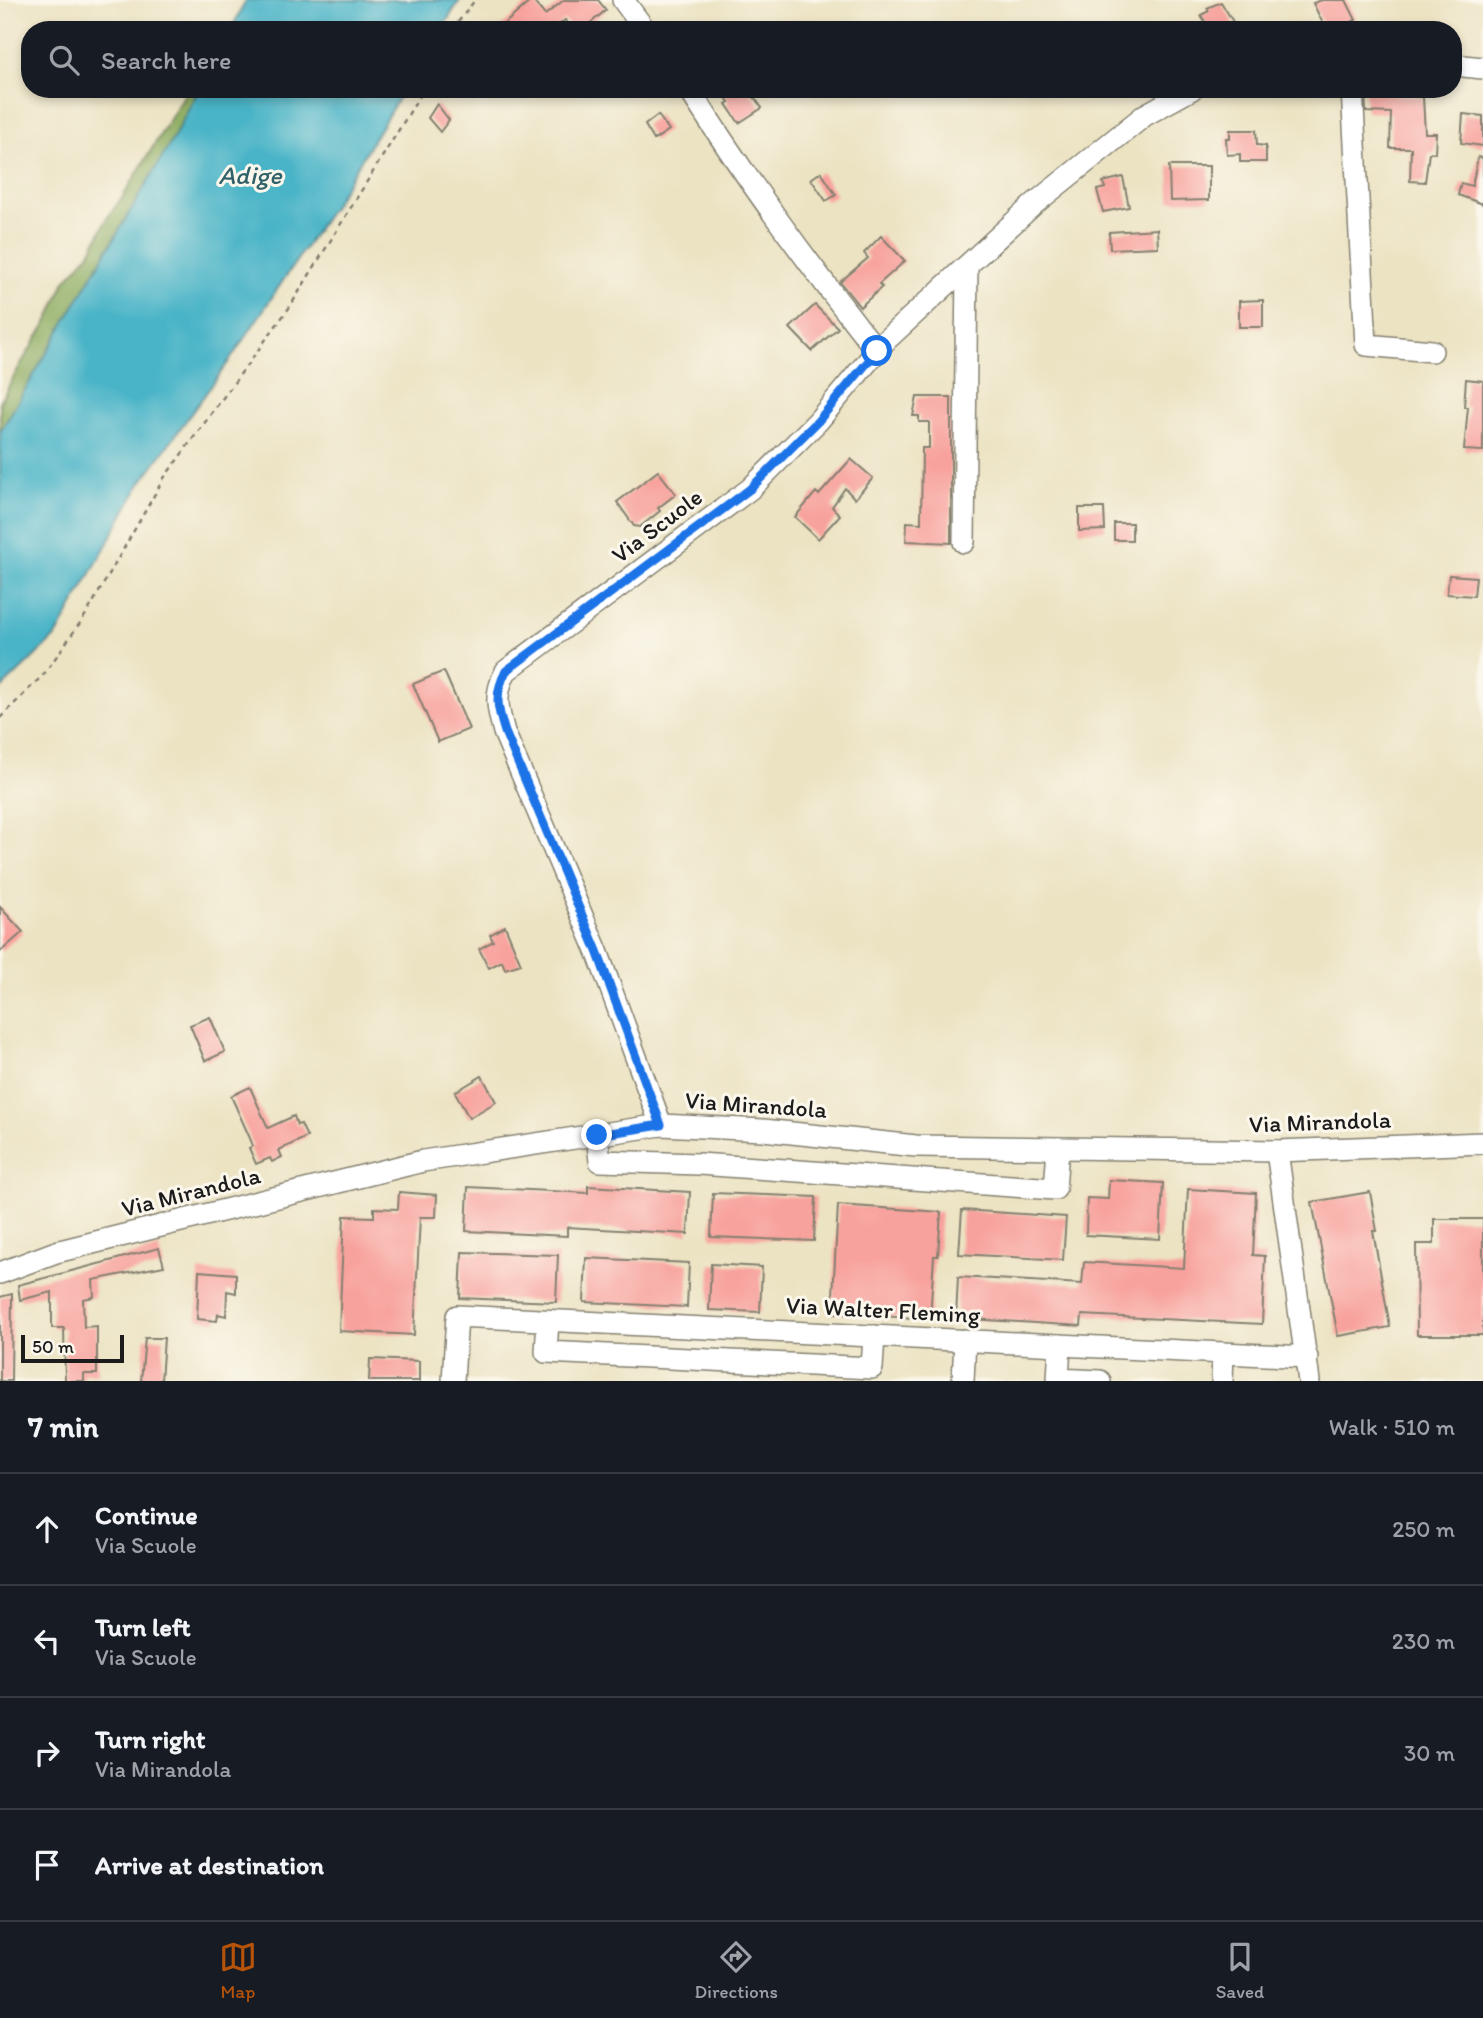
<!DOCTYPE html>
<meta charset="utf-8">
<style>
:root{--surface:#171b24;--page:#20242c;--text:#f1f3f6;--muted:#9ea1a6;--line:#363941;--accent:#b45309}
body{margin:0;font-family:Itim,sans-serif;background:var(--page);color:var(--text)}
.scale{position:absolute;left:21px;bottom:18px;width:103px;box-sizing:border-box;padding-left:7px;border:4px solid #1c1c1c;border-top:0;font-size:19px;line-height:24px;white-space:nowrap;color:#1c1c1c;-webkit-text-stroke:5px #fbf7ec;paint-order:stroke}
.stop{position:absolute;width:21px;height:21px;margin:-16px;border:5px solid #1a73e8;border-radius:50%;background:#fff}
.stop.end{background:#1a73e8;border-color:#fff;box-shadow:0 2px 7px #0008}
.list{margin:0;padding:0;list-style:none}
h2{display:flex;justify-content:space-between;align-items:center;height:91px;margin:0;padding:0 28px;font-size:30px}
h2 small{font-size:23px;font-weight:400;color:var(--muted)}
.list li{display:grid;grid-template-columns:46px 1fr auto;gap:21px;align-items:center;box-sizing:border-box;height:112px;padding:0 28px;border-top:2px solid var(--line)}
.list b{display:block;font-size:26px;white-space:nowrap}
.list p{margin:0;font-size:23px;white-space:nowrap;color:var(--muted)}
.list em{font-size:23px;font-style:normal;color:var(--muted)}
.icon{flex:none;width:38px;height:38px;fill:none;stroke:currentColor;stroke-width:2;stroke-linecap:round;stroke-linejoin:round}
.map{position:relative;flex:none;width:1483px;height:1381px;overflow:hidden}
.search{position:absolute;background:var(--surface);box-shadow:0 4px 10px #0003;left:21px;right:21px;top:21px;height:77px;display:flex;align-items:center;gap:18px;box-sizing:border-box;padding:0 24px;border-radius:28px;color:var(--muted);font-size:26px}
.sheet{height:539px;background:var(--surface)}
nav{display:flex;justify-content:space-around;align-items:center;box-sizing:border-box;height:98px;border-top:2px solid var(--line);background:var(--surface);font-size:19px;color:var(--muted)}
nav a{display:grid;justify-items:center;gap:4px}
nav .on{color:var(--accent)}
.map>svg:first-child{display:block}
.forest{fill:#8cab5f;stroke:#54643e;stroke-width:2}
.water{fill:#49b4c7;stroke:#326872;stroke-width:2}
.building{fill:#f8a29d}
.lines{fill:none;stroke-linecap:round;stroke-linejoin:round}
.minor-casing{stroke:#848070;stroke-width:24}
.path{stroke:#848070;stroke-width:2.5;stroke-dasharray:5 5;stroke-linecap:butt}
.minor{stroke:#fff;stroke-width:21}
.route{stroke:#1a73e8;stroke-width:9}
.labels{text-anchor:middle;stroke-width:6;stroke-linejoin:round;paint-order:stroke}
.street-label{font-size:24px;fill:#1c1c1c;stroke:#fbf7ec}
.water-label{font-size:26px;font-style:italic;fill:#306069;stroke:#fbf7ec}
</style>
<div class="map">
<svg width="1483" height="1381" viewBox="0 0 1483 1381">
<rect width="100%" height="100%" fill="#fbf7ec"/>
<filter id="ink" filterUnits="userSpaceOnUse"><feTurbulence type="fractalNoise" baseFrequency=".0143" numOctaves="2"/><feDisplacementMap in="SourceGraphic" scale="14" xChannelSelector="R" yChannelSelector="G"/><feConvolveMatrix kernelMatrix="1 2 1 2 8 2 1 2 1" color-interpolation-filters="sRGB"/></filter>
<filter id="wash" filterUnits="userSpaceOnUse"><feTurbulence type="fractalNoise" baseFrequency=".00686" numOctaves="4" result="noise"/><feDisplacementMap in="SourceGraphic" scale="28" xChannelSelector="R" yChannelSelector="G"/><feGaussianBlur stdDeviation="1.57" result="paint"/><feColorMatrix in="noise" values="0 0 0 0 0 0 0 0 0 0 0 0 0 0 0 0 0 1.4 0 .05"/><feComposite in="paint" operator="in"/></filter>
<g filter="url(#wash)">
<rect width="100%" height="100%" fill="#ece3c3"/>
<path class="forest" d="M188 89H211L31 386C12 406 1 435 0 463V402L22 362 49 319 65 281 90 253 108 217 124 195Z"/>
<g class="water">
<path d="M246 0H460L441 30H231Z"/>
<path d="M199 89H404L333 206 230 360 140 484 57 635 0 690V432L174 137Z"/>
</g>
<g id="blocks">
<g class="building">
<path d="M532 0 545 15 564 0H598L606 10 582 30H572L565 20 552 30H497Z"/>
<path d="M1322 0H1346L1356 20 1335 30H1326L1313 3Z"/>
<path d="M1221 2 1238 30H1210L1201 15 1209 11 1207 8Z"/>
<path d="M720 89H748L762 108 739 123 726 104 729 102Z"/>
<path d="M1365 91 1423 97 1425 133H1436L1435 153H1429L1425 182 1410 181 1411 148H1390L1391 113 1366 112Z"/>
<path d="M437 104 449 120 440 132 428 118Z"/>
<path d="M1463 114 1483 116V146L1461 143Z"/>
<path d="M658 115 669 130 654 140 645 125Z"/>
<path d="M1230 130H1256L1257 145 1266 146V162H1240V154L1227 155 1226 138H1230Z"/>
<path d="M1478 157 1483 158V204L1458 195 1461 183 1472 186Z"/>
<path d="M1169 166H1209V200L1170 201Z"/>
<path d="M821 172 836 195 826 201 811 179Z"/>
<path d="M1123 177 1129 207 1103 212 1097 190 1105 188 1103 182Z"/>
<path d="M1157 229 1158 247 1110 249 1109 232Z"/>
<path d="M881 236 905 261 879 284 882 287 860 307 840 282 868 258 864 253Z"/>
<path d="M1263 300V327H1239V301Z"/>
<path d="M815 305 838 328 812 351 790 328Z"/>
<path d="M1466 379 1483 381V451L1464 450 1468 407H1464Z"/>
<path d="M917 397H951V543L906 541 907 522 921 523 922 448H929V422H919V416H913Z"/>
<path d="M851 459 873 478 855 499 845 488 832 507 840 515 818 539 795 517 816 492 819 495Z"/>
<path d="M658 471 676 494 658 508 660 511 640 527 634 526 617 502Z"/>
<path d="M1079 508H1104L1105 530 1079 531Z"/>
<rect x="1114" y="523" width="18" height="17"/>
<path d="M1449 575 1476 577 1474 596 1447 594Z"/>
<path d="M444 671 469 729 438 742 413 684Z"/>
<path d="M0 907 23 932 0 952Z"/>
<path d="M505 926 521 964 505 969 502 961 489 968 479 949 493 941 490 935Z"/>
<path d="M210 1017 225 1052 205 1061 190 1025Z"/>
<path d="M482 1076 496 1102 469 1118 455 1092Z"/>
<path d="M250 1087 268 1128 294 1116 297 1125 301 1124 307 1137 279 1150 282 1157 272 1162 270 1158 256 1164 249 1148 253 1146 249 1136 231 1096Z"/>
<path d="M1109 1180 1163 1183 1160 1239 1086 1235 1087 1198 1108 1199Z"/>
<path d="M588 1186 690 1192 688 1234 567 1227V1236L466 1231 468 1187 588 1193Z"/>
<path d="M1188 1189 1256 1193 1253 1255 1265 1256 1262 1324 1082 1315 1081 1326 956 1318 958 1277 1082 1284 1084 1262 1184 1268Z"/>
<path d="M399 1192 437 1195 436 1217H420L414 1335 339 1331 344 1216 374 1217V1208L398 1209Z"/>
<path d="M1370 1192 1377 1231H1373L1390 1327 1338 1336 1312 1202Z"/>
<path d="M713 1193 816 1197 814 1241 711 1237Z"/>
<path d="M838 1205 941 1212 938 1256H934L930 1319 832 1313Z"/>
<path d="M962 1210 1066 1217 1063 1260 959 1254Z"/>
<path d="M1434 1219H1483V1335H1417L1416 1244H1434Z"/>
<path d="M159 1248 164 1266 93 1280 94 1297 83 1299 84 1327 97 1326V1374H84V1381H65L64 1328H52V1292L20 1300 18 1285Z"/>
<path d="M462 1252 558 1255 556 1302 460 1298Z"/>
<path d="M586 1258 689 1263 687 1307 584 1302Z"/>
<path d="M711 1264 762 1267 760 1312 709 1310Z"/>
<path d="M199 1271 236 1274V1293L227 1291 226 1316 218 1314 217 1321 197 1319Z"/>
<path d="M12 1294 11 1381H0V1297Z"/>
<path d="M145 1338H164L161 1381H141Z"/>
<path d="M370 1359 419 1361V1381H369Z"/>
</g>
</g>
</g>
<g filter="url(#ink)">
<use href="#blocks" fill-opacity="0" stroke="#848070" stroke-width="2"/>
<g class="lines">
<defs>
<g id="minor">
<path d="M623 0 645 30"/>
<path d="M1453 65 1483 68"/>
<path d="M689 89C747 181 810 266 877 351"/>
<path d="M1352 89 1366 345 1432 351"/>
<path d="M964 542 967 266"/>
<path d="M661 1125 597 951 504 732C497 707 494 694 506 671L750 489 818 421 885 341 1034 204 1145 115 1192 89"/>
<path d="M597 1135 600 1161 699 1164 1055 1189 1058 1148"/>
<path d="M1277 1151 1309 1381"/>
<path d="M0 1273 56 1252 423 1161 661 1125 763 1130 916 1146 1277 1151 1483 1143"/>
<path d="M548 1321 546 1352 872 1368 874 1336"/>
<path d="M1060 1345 1058 1379 1100 1381"/>
<path d="M453 1381 457 1316 1307 1357"/>
<path d="M963 1381 965 1340"/>
<path d="M1222 1381 1223 1353"/>
</g>
</defs>
<use href="#minor" class="minor-casing"/>
<g class="path">
<path d="M452 30 475 0"/>
<path d="M0 718 44 674 87 613 164 478 289 308 424 89"/>
</g>
<use href="#minor" class="minor"/>
</g>
</g>
<g class="lines" filter="url(#ink)">
<path class="route" d="M597 1135 661 1125 597 951 505 732C497 707 494 694 506 671L750 489 818 421 877 351"/>
</g>
<g class="labels">
<g class="street-label">
<text transform="translate(657 526) rotate(-37)" y="8">Via Scuole</text>
<text transform="translate(756 1105) rotate(4)" y="8">Via Mirandola</text>
<text transform="translate(1320 1122) rotate(-2)" y="8">Via Mirandola</text>
<text transform="translate(191 1192) rotate(-14)" y="8">Via Mirandola</text>
<text transform="translate(883 1310) rotate(3)" y="8">Via Walter Fleming</text>
</g>
<g class="water-label">
<text x="250" y="184">Adige</text>
</g>
</g>
</svg>
<div class="scale">50 m</div>
<div class="stop" style="left:877px;top:351px"></div>
<div class="stop end" style="left:597px;top:1135px"></div>
<div class="search"><svg class="icon" aria-label="search" viewBox="0 0 24 24"><circle cx="10" cy="10" r="6"/><path d="M15 15l6 6"/></svg>Search here</div>
</div>
<section class="sheet">
<h2>7 min<small>Walk · 510 m</small></h2>
<ul class="list">
<li><svg class="icon" aria-label="ahead" viewBox="0 0 24 24"><path d="M12 20V5M6 11l6-6 6 6"/></svg><div><b>Continue</b><p>Via Scuole</p></div><em>250 m</em></li>
<li><svg class="icon" aria-label="left" viewBox="0 0 24 24"><path d="M17 20v-9H6M10 6l-5 5 5 5"/></svg><div><b>Turn left</b><p>Via Scuole</p></div><em>230 m</em></li>
<li><svg class="icon" aria-label="right" viewBox="0 0 24 24"><path d="M7 20v-9h11M14 6l5 5-5 5"/></svg><div><b>Turn right</b><p>Via Mirandola</p></div><em>30 m</em></li>
<li><svg class="icon" aria-label="arrive" viewBox="0 0 24 24"><path d="M6 21V4h12l-3 4 3 4H6"/></svg><div><b>Arrive at destination</b></div></li>
</ul>
</section>
<nav>
<a class="on"><svg class="icon" aria-label="map" viewBox="0 0 24 24"><path d="M3 6l6-2 6 2 6-2v14l-6 2-6-2-6 2zM9 4v14M15 6v14"/></svg>Map</a>
<a><svg class="icon" aria-label="directions" viewBox="0 0 24 24"><path d="M12 3l9 9-9 9-9-9zM9 14v-3h6M13 9l2 2-2 2"/></svg>Directions</a>
<a><svg class="icon" aria-label="saved" viewBox="0 0 24 24"><path d="M7 4h10v16l-5-4-5 4z"/></svg>Saved</a>
</nav>
